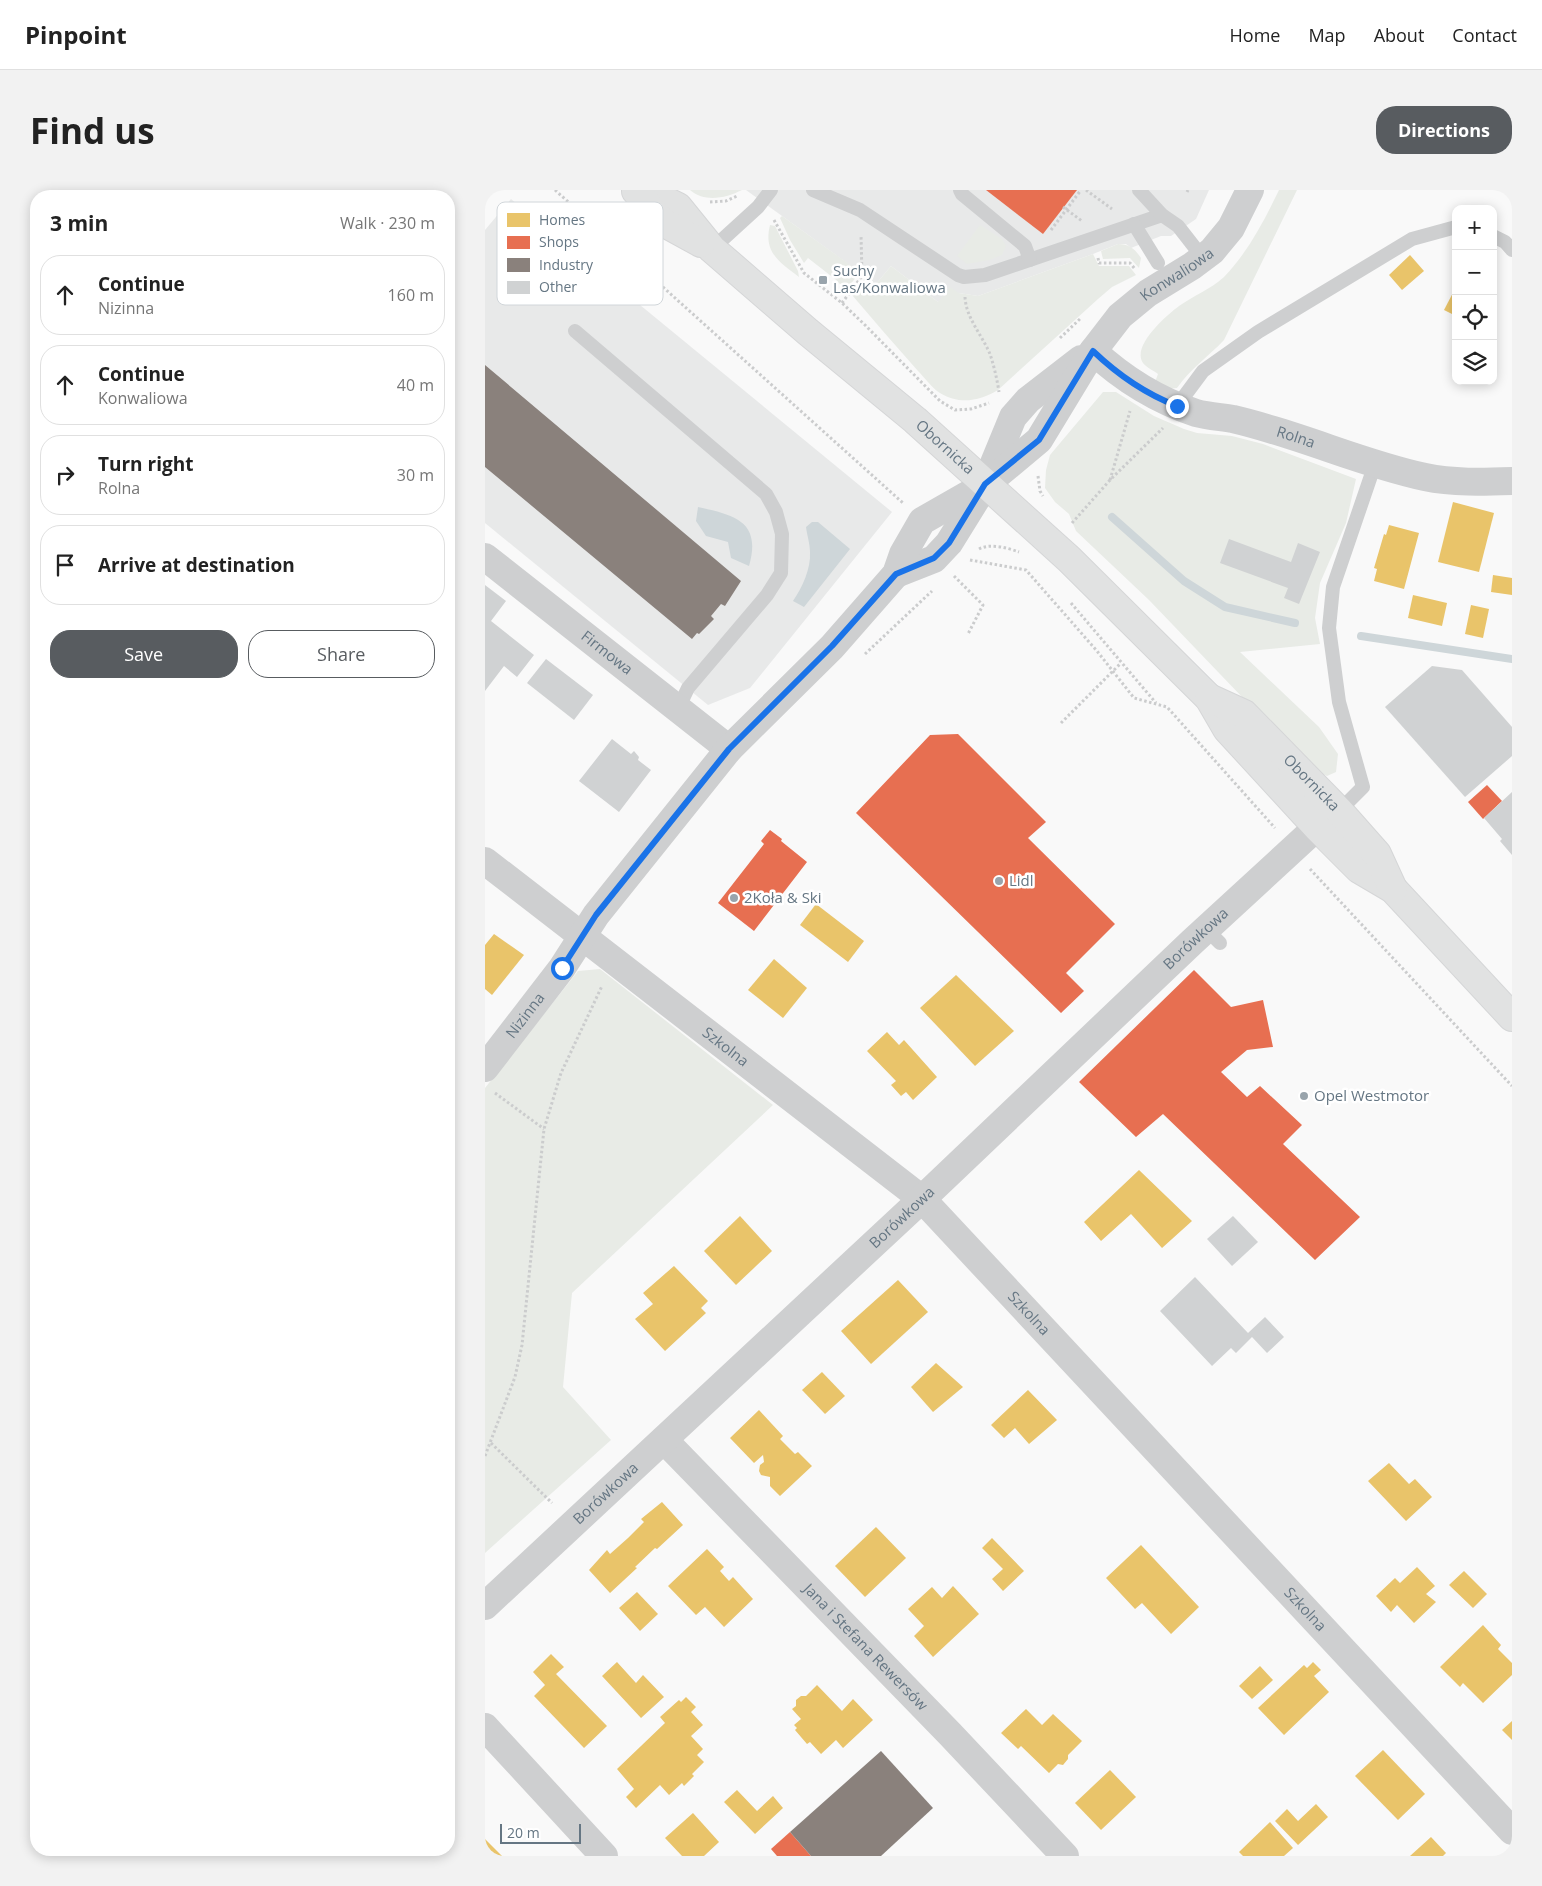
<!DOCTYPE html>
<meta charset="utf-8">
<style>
:root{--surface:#fff;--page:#f2f2f2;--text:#222;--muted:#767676;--line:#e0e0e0;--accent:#585c60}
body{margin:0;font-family:"Open Sans",sans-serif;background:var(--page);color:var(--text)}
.controls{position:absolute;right:15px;top:15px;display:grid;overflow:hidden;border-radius:10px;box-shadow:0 2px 12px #0003}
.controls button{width:45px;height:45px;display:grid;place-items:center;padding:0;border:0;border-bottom:1px solid var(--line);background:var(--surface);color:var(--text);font:25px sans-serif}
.scale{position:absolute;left:15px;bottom:12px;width:81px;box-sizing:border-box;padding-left:5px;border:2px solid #657683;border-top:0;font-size:14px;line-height:18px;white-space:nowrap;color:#657683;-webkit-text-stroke:4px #fff;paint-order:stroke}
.stop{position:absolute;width:15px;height:15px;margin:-11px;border:4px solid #1a73e8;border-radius:50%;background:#fff}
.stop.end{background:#1a73e8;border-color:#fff;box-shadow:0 1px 5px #0008}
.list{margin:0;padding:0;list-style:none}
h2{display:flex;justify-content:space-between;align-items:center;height:65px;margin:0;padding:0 20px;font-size:21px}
h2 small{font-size:16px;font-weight:400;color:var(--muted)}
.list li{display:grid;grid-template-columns:32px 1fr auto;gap:15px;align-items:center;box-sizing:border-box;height:80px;margin:0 10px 10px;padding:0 10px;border:1px solid var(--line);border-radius:20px}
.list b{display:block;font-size:19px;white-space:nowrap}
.list p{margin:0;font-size:16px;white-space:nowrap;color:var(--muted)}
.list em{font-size:16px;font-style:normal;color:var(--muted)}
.actions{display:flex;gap:10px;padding:15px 20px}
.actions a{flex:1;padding:11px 0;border:1px solid var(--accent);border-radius:20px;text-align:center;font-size:18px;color:var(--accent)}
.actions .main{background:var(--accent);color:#fff}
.icon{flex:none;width:28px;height:28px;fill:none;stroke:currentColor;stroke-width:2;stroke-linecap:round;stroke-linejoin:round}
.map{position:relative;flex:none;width:1027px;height:1666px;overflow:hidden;border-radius:20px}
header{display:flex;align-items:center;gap:30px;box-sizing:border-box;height:70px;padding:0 25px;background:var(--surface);border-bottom:1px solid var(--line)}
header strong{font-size:24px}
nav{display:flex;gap:28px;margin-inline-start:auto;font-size:18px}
.intro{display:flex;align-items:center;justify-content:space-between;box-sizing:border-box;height:120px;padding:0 30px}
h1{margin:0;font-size:35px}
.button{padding:12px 22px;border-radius:20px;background:var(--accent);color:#fff;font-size:18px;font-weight:700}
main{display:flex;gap:30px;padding:0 30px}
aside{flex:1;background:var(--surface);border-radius:20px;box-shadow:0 2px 12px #0003}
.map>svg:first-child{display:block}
.built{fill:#e8e9e9}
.green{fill:#e8ebe6}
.water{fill:#ced6d9}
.homes{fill:#e9c46a}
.shops{fill:#e76f51}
.industry{fill:#8a817c}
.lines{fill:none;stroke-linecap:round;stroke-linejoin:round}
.stream{stroke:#ced6d9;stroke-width:8}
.building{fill:#d0d2d3}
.secondary-casing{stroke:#d5d6d7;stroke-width:30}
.path{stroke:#cbcccd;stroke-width:3;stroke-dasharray:2.5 2.5;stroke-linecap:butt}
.lane{stroke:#cecfd0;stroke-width:14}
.street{stroke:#cecfd0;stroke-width:28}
.secondary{stroke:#e1e2e2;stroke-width:28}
.route{stroke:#1a73e8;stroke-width:6}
.poi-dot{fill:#99a4ac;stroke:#fff;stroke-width:2}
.labels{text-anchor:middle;stroke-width:5;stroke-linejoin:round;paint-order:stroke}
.poi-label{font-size:15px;fill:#657683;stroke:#fff;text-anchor:start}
.street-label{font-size:15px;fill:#657683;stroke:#fff}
.key{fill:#fff;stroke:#d1d6da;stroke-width:1}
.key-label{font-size:14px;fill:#657683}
</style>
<header>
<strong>Pinpoint</strong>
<nav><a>Home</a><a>Map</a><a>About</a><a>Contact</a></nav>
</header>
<div class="intro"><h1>Find us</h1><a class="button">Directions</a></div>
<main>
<aside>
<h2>3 min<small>Walk · 230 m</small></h2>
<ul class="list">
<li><svg class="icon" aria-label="ahead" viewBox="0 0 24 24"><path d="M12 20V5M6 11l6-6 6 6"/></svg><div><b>Continue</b><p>Nizinna</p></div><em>160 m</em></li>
<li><svg class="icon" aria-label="ahead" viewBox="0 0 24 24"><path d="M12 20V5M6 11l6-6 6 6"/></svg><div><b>Continue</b><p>Konwaliowa</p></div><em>40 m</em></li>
<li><svg class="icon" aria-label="right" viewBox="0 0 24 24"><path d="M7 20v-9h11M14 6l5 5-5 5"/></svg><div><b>Turn right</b><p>Rolna</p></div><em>30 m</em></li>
<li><svg class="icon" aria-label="arrive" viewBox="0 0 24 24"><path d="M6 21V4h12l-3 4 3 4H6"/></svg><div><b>Arrive at destination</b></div></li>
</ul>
<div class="actions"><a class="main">Save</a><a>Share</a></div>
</aside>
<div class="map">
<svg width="1027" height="1666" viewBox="0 0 1027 1666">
<rect width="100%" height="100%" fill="#f9f9f9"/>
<g class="built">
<path d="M261 0H724L711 29 686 46H676L646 58 641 54H633L608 64 493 106 474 103 453 112 406 76 391 94Z"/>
<path d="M26 9 407 322 265 498 223 515 0 333V40Z"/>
</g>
<g class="green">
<path d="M205 0H257C241 8 220 13 205 0Z"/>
<path d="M794 0H812L739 150C724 166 705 179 692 198L682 199 670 192 673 184C669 181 661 177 658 173 646 156 682 125 694 116 708 106 726 99 739 87 763 62 779 31 794 0Z"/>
<path d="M297 26 375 82 361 100 350 89 323 68 319 73 305 50 295 28Z"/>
<path d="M285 35 290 36 313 81 314 87C295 72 278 63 285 35Z"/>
<path d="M495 35 517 49 521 56 517 65 504 70 482 74 472 66Z"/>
<path d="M633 54C644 54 650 59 656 68L654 78 645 68 618 69 616 61Z"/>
<path d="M608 64 614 76H644L651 85 627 97 613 109 513 200C495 211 474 215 455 203 447 198 440 188 433 181 411 156 389 131 367 105L381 87 391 94 406 76 453 112 465 97 474 103 493 106Z"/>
<path d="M618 202H631L669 226 699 239 712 243 747 246 778 254 871 289 861 333 835 393 830 428 835 454 755 462 834 537 853 564 851 582 842 586 825 578 664 410 591 341 584 324 570 312 560 298 561 280 565 265Z"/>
<path d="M115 779 288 915 87 1103 78 1197 126 1250 0 1363V898L93 781Z"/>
</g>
<g class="water">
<path d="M213 317C249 325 277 331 264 376L246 368 243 352 221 346 211 331Z"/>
<path d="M327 332H333L365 359 319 417 308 411C317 398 326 379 325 362 325 354 322 345 321 337Z"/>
</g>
<g class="homes">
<path d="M925 65 939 81 917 100 904 85Z"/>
<path d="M971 97V126L959 120Z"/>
<path d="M968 312 1009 323 994 382 953 372Z"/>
<path d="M904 335 934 343 919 399 889 391 892 379 889 378 899 344 901 345Z"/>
<path d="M1008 385 1027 388V405L1006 402Z"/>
<path d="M928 405 962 413 957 436 923 428Z"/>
<path d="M986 415 1004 419 998 448 980 444Z"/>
<path d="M331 714 379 751 363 772 315 735Z"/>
<path d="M9 744 39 765 7 805 0 799V755Z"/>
<path d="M289 769 322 798 298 828 263 800Z"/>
<path d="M471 785 529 841 490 876 435 818Z"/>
<path d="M402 842 414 855 419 850 452 887 428 910 421 902 416 906 406 895 411 891 382 861Z"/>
<path d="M654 980 707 1031 677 1058 646 1024 616 1051 599 1032Z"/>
<path d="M255 1026 287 1061 251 1095 219 1061Z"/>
<path d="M189 1076 223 1111 216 1118 221 1123 180 1161 150 1129 168 1114 158 1103Z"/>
<path d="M413 1090 443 1122 386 1174 356 1141Z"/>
<path d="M451 1173 478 1197 448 1222 426 1197Z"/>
<path d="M337 1182 360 1206 340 1224 317 1200Z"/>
<path d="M543 1200 572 1230 544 1254 530 1238 519 1248 506 1235Z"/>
<path d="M274 1220 298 1246 295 1249 310 1264 313 1262 327 1276 295 1306 285 1296V1287L276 1285 274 1281 275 1275 279 1272 278 1265 269 1273 245 1248Z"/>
<path d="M904 1273 924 1294 930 1289 947 1307 921 1331 883 1291Z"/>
<path d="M177 1312 198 1335 172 1359 170 1358 150 1377 152 1378 125 1403 104 1380 122 1360 125 1364 143 1348 159 1332 156 1329Z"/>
<path d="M391 1337 421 1368 380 1407 350 1376Z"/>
<path d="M507 1348 539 1381 518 1401 507 1389 518 1379 497 1358Z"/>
<path d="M656 1355 714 1417 686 1444 657 1413 650 1419 621 1388Z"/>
<path d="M222 1359 239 1377 235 1381 244 1391 248 1387 268 1409 239 1437 220 1417 211 1425 183 1396Z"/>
<path d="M932 1377 950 1396 941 1404 951 1412 929 1433 912 1415 906 1422 891 1406 910 1388 915 1393Z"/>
<path d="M979 1381 1002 1404 988 1418 964 1395Z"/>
<path d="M468 1396 494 1424 448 1467 429 1446 439 1436 423 1419 447 1397 457 1408Z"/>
<path d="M152 1402 173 1424 155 1441 134 1418Z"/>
<path d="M998 1435 1016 1455 1013 1459 1027 1473V1485L998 1513 978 1493 975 1497 955 1477Z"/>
<path d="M66 1464 79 1477 71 1484 122 1536 99 1558 49 1506 60 1495 48 1482Z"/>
<path d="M132 1472 151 1493 158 1485 179 1507 156 1528 117 1486Z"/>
<path d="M828 1472 836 1480 829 1486 844 1502 799 1545 773 1518 819 1475 822 1478Z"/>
<path d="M775 1476 788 1490 767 1509 754 1496Z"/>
<path d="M332 1495 357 1521 368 1509 388 1530 358 1558 351 1550 336 1564 325 1552 322 1554 310 1540 312 1538 309 1535 316 1529 307 1519 311 1516V1510L316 1506H321Z"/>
<path d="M201 1507 211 1517 206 1522 218 1535 206 1546 218 1559 212 1565 219 1572 207 1584 209 1586 199 1596 197 1593 184 1605 175 1595 151 1618 141 1607 149 1599 132 1579 180 1533 175 1527 194 1510 196 1512Z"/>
<path d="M541 1519 557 1535 568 1524 597 1551 583 1565V1569L578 1575 573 1574 564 1583 536 1556 533 1559 516 1543Z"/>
<path d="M1027 1531V1550L1017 1540Z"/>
<path d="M898 1560 940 1604 913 1630 870 1586Z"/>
<path d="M625 1580 651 1607 616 1640 590 1613Z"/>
<path d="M252 1600 272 1621 288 1606 298 1618 270 1644 239 1612Z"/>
<path d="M831 1614 843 1627 813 1655 790 1631 802 1619 813 1631Z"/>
<path d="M208 1623 234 1652 219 1666H197L180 1648Z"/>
<path d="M785 1632 808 1658 799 1666H758L754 1662Z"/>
<path d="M946 1647 961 1663 958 1666H925Z"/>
<path d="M0 1649 17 1666H0Z"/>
</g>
<g class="shops">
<path d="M501 0H592L558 44Z"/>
<path d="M473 544 561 632 543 648 630 734 581 783 599 801 576 823 371 623 445 545Z"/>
<path d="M1002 595 1017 611 998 629 983 612Z"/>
<path d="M285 640 297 649 296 651 322 672 269 741 233 713 279 654 276 651Z"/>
<path d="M709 780 746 817 778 810 788 857 762 860 736 882 762 907 775 896 817 935 798 954 875 1027 830 1070 678 924 651 947 594 892Z"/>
<path d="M305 1642 326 1666H292L286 1659Z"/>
</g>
<g class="industry">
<path d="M0 175 256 391 240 416 236 414 226 426 229 429 214 444 212 443 207 449 0 277Z"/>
<path d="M396 1561 448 1618 396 1666H326L305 1642Z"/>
</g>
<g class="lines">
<g class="stream">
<path d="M627 327 699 391 740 417 810 433"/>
<path d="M876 446 1027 469"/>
</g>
</g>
<g class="building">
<path d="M744 349 806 372 813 353 835 362 814 414 799 408 803 398 735 373Z"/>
<path d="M0 395 21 411 6 431 49 465 32 487 19 476 0 501Z"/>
<path d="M61 469 108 505 89 530 42 493Z"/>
<path d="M947 476 977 480 1027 537V566L980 607 900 517Z"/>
<path d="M127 549 146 564 149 561 154 567 153 570 166 580 134 622 94 591Z"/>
<path d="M1027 602V665L1015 651 1017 649 999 628Z"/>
<path d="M748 1026 773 1052 747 1076 722 1049Z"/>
<path d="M710 1087 763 1143 780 1127 799 1147 782 1163 767 1147 751 1163 746 1158 727 1176 675 1121Z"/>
</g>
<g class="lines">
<defs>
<g id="secondary">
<path id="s7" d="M159 0 193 17 227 59 323 142 430 230 584 369 724 508 742 539 832 637 874 679 908 699 1027 827"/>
<path d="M151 1 176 31 216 53"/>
<path id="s8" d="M724 508 759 524 854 621 892 664 908 699"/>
</g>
</defs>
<use href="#secondary" class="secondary-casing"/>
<g class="path">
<path d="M70 0 418 313"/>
<path d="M601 0 627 19"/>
<path d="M702 2 703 0"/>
<path d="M225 12 241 11 252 6"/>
<path d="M578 17 597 31"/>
<path d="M289 30 319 83 357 113 380 135 455 211 470 220 486 219 504 213"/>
<path d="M566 40 596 0"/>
<path d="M613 68 614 73H645L650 79"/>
<path d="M480 107C481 128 497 145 505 164 509 176 512 189 514 202"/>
<path d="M357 113 377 86 376 45"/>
<path d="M575 148 596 128"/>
<path d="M553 286 555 301 558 306"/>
<path d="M625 290 645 221"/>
<path d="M587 333 625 290 678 238"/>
<path d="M494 359C505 353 523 358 534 362"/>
<path d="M485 370 541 380 612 461 649 508 682 517 790 638"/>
<path d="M469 386 498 415 483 444"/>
<path d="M586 413 671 513"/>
<path d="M380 464 447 401"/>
<path d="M576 533 636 473"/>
<path d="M825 679 1027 896"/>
<path d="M10 903 59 939"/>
<path d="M6 1253 67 1313"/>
<path d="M0 1266 30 1187 37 1155 59 939 76 883 117 796"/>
</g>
<g class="lane">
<path d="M328 0 375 20 473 85 479 87 500 85 677 25"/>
<path d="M475 0 477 4 540 56 545 70"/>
<path d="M654 0 677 25 693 36 718 68"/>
<path d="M649 34 673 73"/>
<path d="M1008 46 1020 52 1027 60"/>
<path d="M227 59 273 17 286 0"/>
<path d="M90 141 281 304 291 322 297 344 296 383 282 405 203 498 193 519"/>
<path d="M692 216 718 181 773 142 927 49 971 37"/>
<path d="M854 621 878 597 854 512 844 438 848 397 890 274"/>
<path d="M721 739 735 753"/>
</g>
<g class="street">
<path id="s1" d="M608 161C637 188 672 210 711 223 722 226 736 227 748 229 761 232 775 236 788 240 839 255 888 276 940 287 968 293 998 292 1027 291"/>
<path id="s2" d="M0 367 244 559"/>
<path d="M411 384 449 369 464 353 500 295 528 227 543 210 596 169"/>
<path id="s3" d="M0 671 437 1009 1027 1641"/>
<path id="s4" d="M0 878 77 778 111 725 244 559 347 457 411 384 418 364 437 331 500 295 554 250 608 161 635 126 663 103 707 76 727 61 746 38 765 0"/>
<path id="s5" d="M179 1250 465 1544 580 1666"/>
<path id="s6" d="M0 1416 437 1009 707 752 832 637"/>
<path d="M0 1537 119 1666"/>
</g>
<use href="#secondary" class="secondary"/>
</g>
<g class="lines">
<path class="route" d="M77 778 111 725 244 559 347 456 411 384 449 368 464 353 500 294 554 250 608 161C632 184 661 204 692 216"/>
</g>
<g class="poi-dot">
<rect x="333" y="85" width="10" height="10" rx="2.5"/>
<circle cx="514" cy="691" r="5"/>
<circle cx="249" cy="708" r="5"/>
<circle cx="819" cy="906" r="5"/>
</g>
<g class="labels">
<g class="poi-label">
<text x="348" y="86">Suchy<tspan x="348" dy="17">Las/Konwaliowa</tspan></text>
<text x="524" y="696">Lidl</text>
<text x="259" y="713">2Koła &amp; Ski</text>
<text x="829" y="911">Opel Westmotor</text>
</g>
<g class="street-label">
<text dy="5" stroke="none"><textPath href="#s4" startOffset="1065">Konwaliowa</textPath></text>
<text dy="5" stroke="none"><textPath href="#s1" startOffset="224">Rolna</textPath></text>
<text dy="5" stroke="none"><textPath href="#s7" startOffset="398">Obornicka</textPath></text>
<text dy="5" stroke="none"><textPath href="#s2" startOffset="155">Firmowa</textPath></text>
<text dy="5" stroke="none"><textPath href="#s8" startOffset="135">Obornicka</textPath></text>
<text dy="5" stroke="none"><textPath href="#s6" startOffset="975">Borówkowa</textPath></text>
<text dy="5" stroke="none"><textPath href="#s4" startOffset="66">Nizinna</textPath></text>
<text dy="5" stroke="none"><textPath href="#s3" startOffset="304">Szkolna</textPath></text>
<text dy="5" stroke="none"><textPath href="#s6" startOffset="570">Borówkowa</textPath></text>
<text dy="5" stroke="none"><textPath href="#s3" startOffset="709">Szkolna</textPath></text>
<text dy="5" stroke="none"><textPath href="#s6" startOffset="165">Borówkowa</textPath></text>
<text dy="5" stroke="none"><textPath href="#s3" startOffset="1114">Szkolna</textPath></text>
<text dy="5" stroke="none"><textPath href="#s5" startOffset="289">Jana i Stefana Rewersów</textPath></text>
</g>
</g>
<rect x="12" y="12" width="166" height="103" rx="8" class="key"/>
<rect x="22" y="23" width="23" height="14" fill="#e9c46a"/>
<rect x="22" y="46" width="23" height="13" fill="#e76f51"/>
<rect x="22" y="68" width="23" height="14" fill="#8a817c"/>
<rect x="22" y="91" width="23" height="13" fill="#d0d2d3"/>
<g class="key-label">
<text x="54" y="35">Homes</text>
<text x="54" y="57">Shops</text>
<text x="54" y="80">Industry</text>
<text x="54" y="102">Other</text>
</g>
</svg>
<div class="controls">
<button>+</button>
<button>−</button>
<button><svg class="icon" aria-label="locate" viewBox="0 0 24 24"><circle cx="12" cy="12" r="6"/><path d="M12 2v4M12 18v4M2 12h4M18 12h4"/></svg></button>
<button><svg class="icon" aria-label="layers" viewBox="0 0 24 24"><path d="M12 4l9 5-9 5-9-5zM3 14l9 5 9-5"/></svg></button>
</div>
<div class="scale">20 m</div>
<div class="stop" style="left:77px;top:778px"></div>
<div class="stop end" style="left:692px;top:216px"></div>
</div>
</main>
